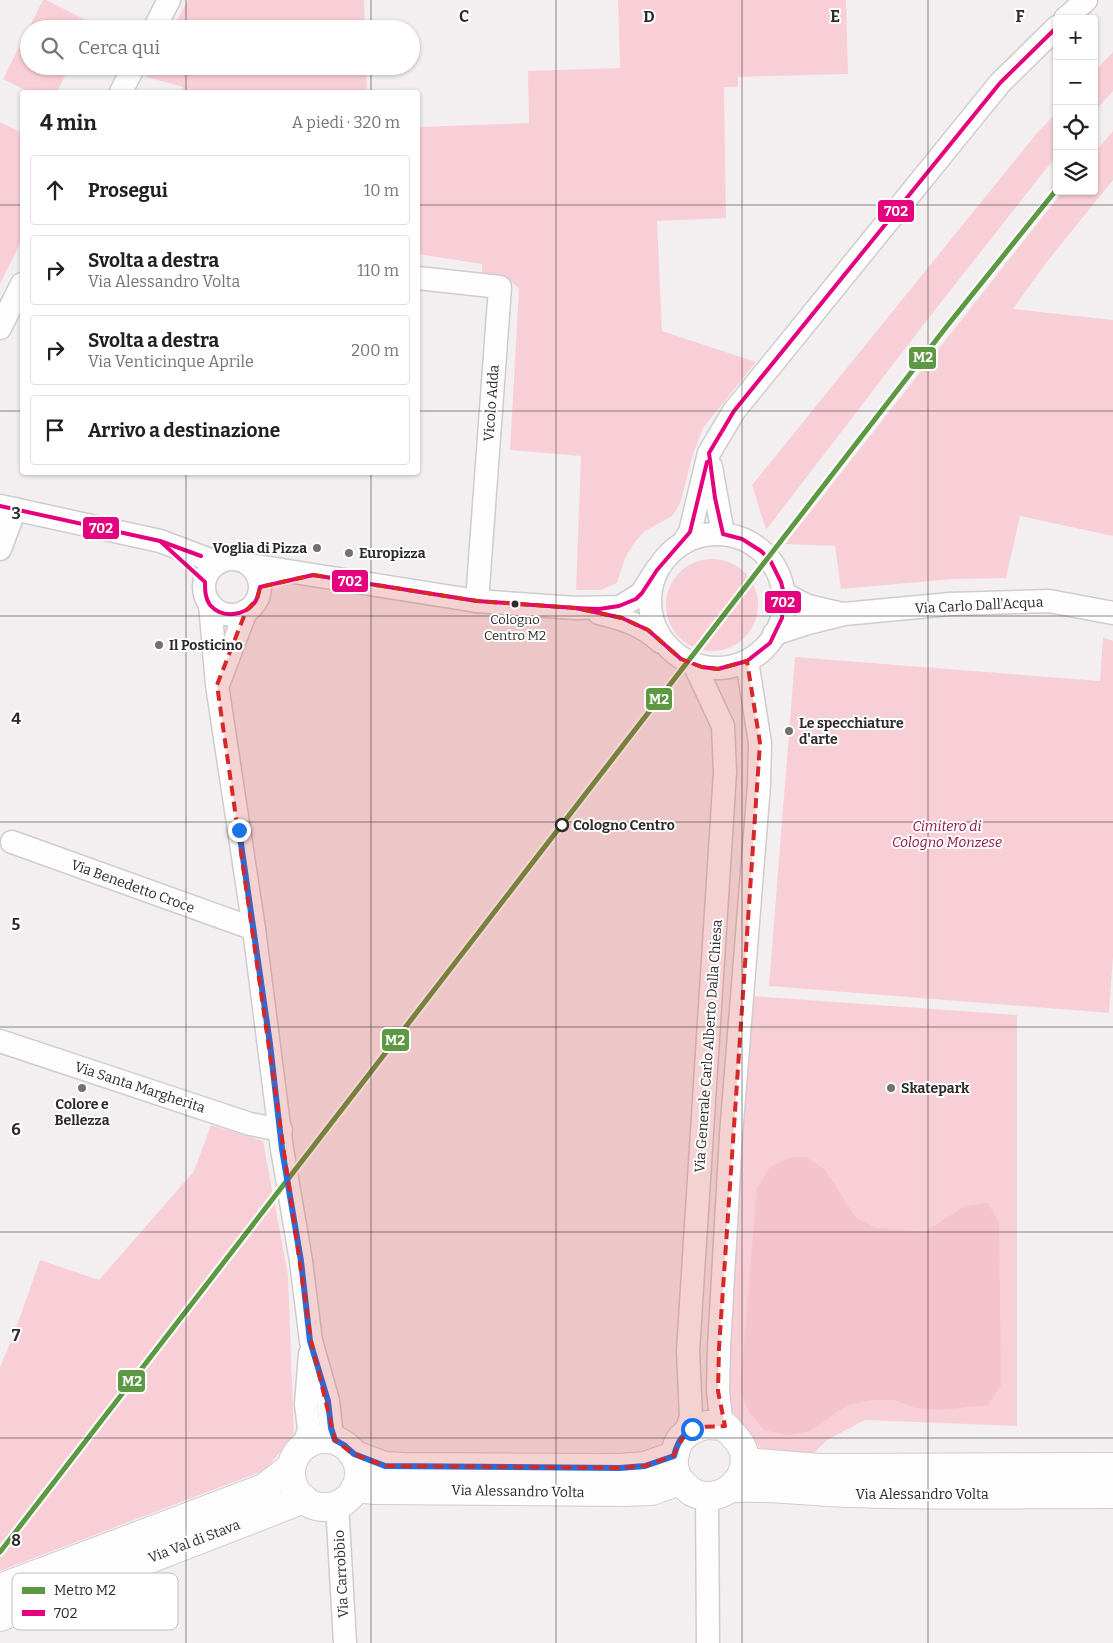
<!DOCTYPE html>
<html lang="it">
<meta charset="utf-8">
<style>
:root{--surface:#fff;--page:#f2f2f2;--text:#202124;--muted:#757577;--line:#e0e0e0}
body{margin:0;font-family:Bitter,serif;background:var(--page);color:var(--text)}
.controls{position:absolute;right:15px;top:15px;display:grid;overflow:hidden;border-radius:5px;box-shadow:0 1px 4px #0004}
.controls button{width:45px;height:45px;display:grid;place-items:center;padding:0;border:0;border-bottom:1px solid var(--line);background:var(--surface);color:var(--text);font:25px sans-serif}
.stop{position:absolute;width:15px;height:15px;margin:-11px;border:4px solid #1a73e8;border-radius:50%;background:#fff}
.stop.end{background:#1a73e8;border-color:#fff;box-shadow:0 1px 5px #0008}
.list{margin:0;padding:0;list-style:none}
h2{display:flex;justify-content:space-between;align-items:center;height:65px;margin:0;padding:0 20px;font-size:21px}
h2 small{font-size:16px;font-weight:400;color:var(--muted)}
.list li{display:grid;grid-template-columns:32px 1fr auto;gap:15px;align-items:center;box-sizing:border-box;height:70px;margin:0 10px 10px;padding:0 10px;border:1px solid var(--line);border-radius:5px}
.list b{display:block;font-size:19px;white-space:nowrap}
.list p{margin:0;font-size:16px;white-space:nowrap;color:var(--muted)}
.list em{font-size:16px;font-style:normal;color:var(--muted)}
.icon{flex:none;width:28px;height:28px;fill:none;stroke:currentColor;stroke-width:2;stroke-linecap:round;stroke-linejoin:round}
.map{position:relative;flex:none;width:1113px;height:1643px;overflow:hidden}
.search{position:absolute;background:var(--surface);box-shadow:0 1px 4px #0004;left:20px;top:20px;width:400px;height:55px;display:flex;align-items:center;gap:12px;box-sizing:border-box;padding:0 18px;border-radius:28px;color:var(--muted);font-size:19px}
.panel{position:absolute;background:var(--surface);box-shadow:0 1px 4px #0004;left:20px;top:90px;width:400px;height:385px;border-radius:5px}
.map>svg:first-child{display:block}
.green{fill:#f9cfd7}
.forest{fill:#f4c3cd}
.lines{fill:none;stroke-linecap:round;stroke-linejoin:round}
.street-casing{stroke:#cecccc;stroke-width:25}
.secondary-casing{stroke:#cecccc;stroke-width:30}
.street{stroke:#fdfdfd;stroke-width:22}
.secondary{stroke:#fdfdfd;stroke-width:28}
.bus-1-casing{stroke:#fff;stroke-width:8}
.bus-1{stroke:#e5007d;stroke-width:4}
.metro-1-casing{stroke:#fff;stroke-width:9}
.metro-1{stroke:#5d9842;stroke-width:5}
.route{stroke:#1a73e8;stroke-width:6}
.marked{fill:#d62828;fill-opacity:0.2;stroke:#d62828;stroke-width:4;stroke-dasharray:10 6;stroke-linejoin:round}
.grid{fill:none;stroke:#2e2b2b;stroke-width:1;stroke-opacity:0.55}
.poi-dot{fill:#737070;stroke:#fff;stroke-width:2}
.bus-dot{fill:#2e2b2b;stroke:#fff;stroke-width:2}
.stop-dot{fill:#fff;stroke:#2e2b2b;stroke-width:2.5}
.labels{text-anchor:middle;stroke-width:4;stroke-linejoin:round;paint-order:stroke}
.bus-label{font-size:13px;fill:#2e2b2b;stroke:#fff}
.street-label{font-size:14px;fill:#2e2b2b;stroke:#fff}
.poi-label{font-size:14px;font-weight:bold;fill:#2e2b2b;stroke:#fff;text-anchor:start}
.stop-label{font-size:14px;font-weight:bold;fill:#2e2b2b;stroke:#fff;text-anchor:start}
.park-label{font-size:14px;font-style:italic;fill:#901442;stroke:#fff}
.key{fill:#fff;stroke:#c0bfbf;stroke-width:1}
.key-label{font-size:14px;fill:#2e2b2b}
.grid-label{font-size:16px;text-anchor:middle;font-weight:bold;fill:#2e2b2b;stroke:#fff;stroke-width:4;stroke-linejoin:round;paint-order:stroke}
.line-badge{stroke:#fff;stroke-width:2}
.badge-label{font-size:14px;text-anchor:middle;font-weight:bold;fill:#fff}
</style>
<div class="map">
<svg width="1113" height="1643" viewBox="0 0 1113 1643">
<rect width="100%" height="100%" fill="#f3eff0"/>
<g class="green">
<path d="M43 0H46L92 23 89 29H29V66H70L57 92H29L3 79Z"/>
<path d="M188 0H364L365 29H172Z"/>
<path d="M618 0H846L848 74 738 77V87H724L726 218 657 221 662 331 756 362 703 428 692 457 681 501 677 509 672 516 645 531 635 542 625 558 617 583 601 590H576L581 456 510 450 519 289 511 281 482 278V264L418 254V127L529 123 528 71 620 68Z"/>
<path d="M1113 52V91L1094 112V72Z"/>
<path d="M152 66H366L367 92H182L183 87 146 77Z"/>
<path d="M1057 112V155L931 315 766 530 752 485 1037 133Z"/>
<path d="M0 122 22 133V240L0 284Z"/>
<path d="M1113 131V180L1046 263 1013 309 1113 320V536L1020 516 1006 578 953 579 841 589 835 546 785 544 1063 191H1094V153Z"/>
<circle cx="712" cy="605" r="46"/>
<path d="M1103 637 1113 641V957L1109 1013 769 986 795 657 1100 681Z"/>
<path d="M752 996 1017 1015V1426L865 1420 827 1440 811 1456 763 1450 745 1436 731 1420 726 1398Z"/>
<path d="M211 1125 263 1141 288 1275 294 1436 265 1470 0 1571V1367L15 1331 40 1260 99 1280 194 1171Z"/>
</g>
<path class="forest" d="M791 1157H806L825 1170 856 1218 876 1228 925 1232 965 1206 988 1203 999 1223 1001 1385 988 1405 940 1410 916 1408 894 1400H871L847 1405 808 1432 786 1435 764 1430 749 1412 740 1391 757 1188 770 1167Z"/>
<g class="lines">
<defs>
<g id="street">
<path d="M1065 19 1086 0"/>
<path d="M154 29 169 0"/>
<path d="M121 92 134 66"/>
<path d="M418 278 500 287 477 601"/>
<path d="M0 328 22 284"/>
<path d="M711 467 723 534"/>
<path d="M0 506 160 541 218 563"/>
<circle cx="717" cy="601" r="67"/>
<path d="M684 542 690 532 709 453 734 411 1000 83 1057 27"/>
<path d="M0 549 15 509"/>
<circle cx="232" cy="587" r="28"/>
<path d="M250 565 477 601 576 608 620 607 641 594 657 569"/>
<path d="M784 594 808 606 838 613"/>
<path d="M210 604 217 685 254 929 282 1149 301 1261 311 1341 328 1401 331 1428 335 1440"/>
<path d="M599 613C624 619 642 625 661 642"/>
<path d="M774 634 808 623 844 614 950 604 1049 601 1113 613"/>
<path d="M219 682 246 611"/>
<path d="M12 842 254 929"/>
<path d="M0 1041 250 1124 281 1130"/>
<path d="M725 1426 721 1418 718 1391 719 1348 731 1135 759 785 760 743 747 661"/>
<path d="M685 1434 691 1417 688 1351 725 772 723 726 694 664"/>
<path d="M304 1446 309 1429 306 1404 310 1354"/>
<path d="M707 1496 708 1643"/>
<path d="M337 1504 345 1643"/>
</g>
<g id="secondary">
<path d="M707 1425 725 1426C730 1432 738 1439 742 1447 755 1477 720 1507 692 1492 689 1490 686 1487 683 1484 673 1475 672 1462 676 1449 680 1435 692 1428 707 1425Z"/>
<circle cx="325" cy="1473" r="34"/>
<path d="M353 1454 385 1466 403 1467 620 1468 645 1466 673 1456"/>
<path d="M745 1462 819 1468 1113 1467"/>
<path d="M355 1488 375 1490 624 1492 652 1491 679 1481"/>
<path d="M732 1488C771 1486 810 1492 850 1493 937 1496 1025 1494 1113 1494"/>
<path d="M0 1588 264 1488 291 1467"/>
<path d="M0 1617 304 1499"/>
</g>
</defs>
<use href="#street" class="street-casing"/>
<use href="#secondary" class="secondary-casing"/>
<use href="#street" class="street"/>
<use href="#secondary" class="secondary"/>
<defs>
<g id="bus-1">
<path d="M0 506 160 541 201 556"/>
<path d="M160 541 205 582C205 590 205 598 210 605 222 619 245 616 255 602 258 598 259 592 260 587L313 575 477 601 576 608 622 618 648 630 681 659 702 667 718 669 747 661 770 643 782 618 784 594 781 582 770 560 761 551 742 539 723 534 715 498 709 453 734 411 1000 83 1057 27"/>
<path d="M572 608 599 609 619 606 636 599 642 593 657 570 690 532 707 462"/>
</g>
</defs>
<use href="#bus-1" class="bus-1-casing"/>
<use href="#bus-1" class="bus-1"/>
<defs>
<path id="metro-1" d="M0 1552 947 326 1057 189"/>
</defs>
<use href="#metro-1" class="metro-1-casing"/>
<use href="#metro-1" class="metro-1"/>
</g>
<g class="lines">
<path class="route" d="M239 830 270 1044 282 1149 301 1261 310 1341 328 1401 331 1428 335 1440 344 1445 354 1454 385 1466 620 1468 645 1466 674 1456C677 1444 681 1436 692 1429"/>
</g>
<path class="marked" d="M313 575 477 601 576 608 622 618 648 630 681 659 702 667 718 669 747 661 760 743 719 1348 718 1391 725 1426 699 1427 685 1434 673 1456 645 1466 620 1468 385 1466 353 1454 335 1440 311 1341 217 685 246 611 257 599 260 587Z"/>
<path class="grid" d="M186 0V29M371 0V29M556 0V1643M742 0V1643M928 0V1643M186 66V92M371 66V92M0 205H22M418 205H1113M0 411H22M418 411H1113M186 472V1643M371 472V1643M0 616H1113M0 822H1113M0 1027H1113M0 1232H1113M0 1438H1113"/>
<g class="poi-dot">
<circle cx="317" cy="548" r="5"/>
<circle cx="349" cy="553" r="5"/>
<circle cx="159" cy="645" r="5"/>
<circle cx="789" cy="731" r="5"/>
<circle cx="82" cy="1088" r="5"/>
<circle cx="891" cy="1088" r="5"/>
</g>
<circle class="bus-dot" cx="515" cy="604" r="4.5"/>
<circle class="stop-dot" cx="562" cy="825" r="6"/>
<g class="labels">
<g class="bus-label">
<text x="515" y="624">Cologno<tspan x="515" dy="16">Centro M2</tspan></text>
</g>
<g class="street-label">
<text transform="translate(491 403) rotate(-86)" y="5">Vicolo Adda</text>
<text transform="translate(979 605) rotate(-3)" y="5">Via Carlo Dall'Acqua</text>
<text transform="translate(133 886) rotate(20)" y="5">Via Benedetto Croce</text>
<text transform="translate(708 1046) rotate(-86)" y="5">Via Generale Carlo Alberto Dalla Chiesa</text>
<text transform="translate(140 1087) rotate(18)" y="5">Via Santa Margherita</text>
<text transform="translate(518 1491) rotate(1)" y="5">Via Alessandro Volta</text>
<text x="922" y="1499">Via Alessandro Volta</text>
<text transform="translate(194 1541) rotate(-21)" y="5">Via Val di Stava</text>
<text transform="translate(341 1574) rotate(-93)" y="5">Via Carrobbio</text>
</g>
<g class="poi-label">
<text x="307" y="553" text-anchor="end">Voglia di Pizza</text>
<text x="359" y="558">Europizza</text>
<text x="169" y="650">Il Posticino</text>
<text x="799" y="728">Le specchiature<tspan x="799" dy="16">d'arte</tspan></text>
<text x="901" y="1093">Skatepark</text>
<text x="82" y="1109" text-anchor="middle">Colore e<tspan x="82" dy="16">Bellezza</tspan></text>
</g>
<g class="stop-label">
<text x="573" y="830">Cologno Centro</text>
</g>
<g class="park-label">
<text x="947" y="831">Cimitero di<tspan x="947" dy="16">Cologno Monzese</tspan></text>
</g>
</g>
<rect x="12" y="1573" width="166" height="57" rx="8" class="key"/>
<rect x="22" y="1587" width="23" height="7" fill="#5d9842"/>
<rect x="22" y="1610" width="23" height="6" fill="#e5007d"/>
<g class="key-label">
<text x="54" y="1595">Metro M2</text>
<text x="54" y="1618">702</text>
</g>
<g class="grid-label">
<text x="464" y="22">C</text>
<text x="649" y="22">D</text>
<text x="835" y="22">E</text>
<text x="1020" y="22">F</text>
<text x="16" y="519">3</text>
<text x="16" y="724">4</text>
<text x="16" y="930">5</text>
<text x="16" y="1135">6</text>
<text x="16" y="1341">7</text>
<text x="16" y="1546">8</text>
</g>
<g class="line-badge">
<rect x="877" y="199" width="38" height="24" rx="5" fill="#e5007d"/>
<rect x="908" y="346" width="29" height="24" rx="5" fill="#5d9842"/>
<rect x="82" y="516" width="38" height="24" rx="5" fill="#e5007d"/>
<rect x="331" y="569" width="38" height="24" rx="5" fill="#e5007d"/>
<rect x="764" y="590" width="38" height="24" rx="5" fill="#e5007d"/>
<rect x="645" y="687" width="28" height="24" rx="5" fill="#5d9842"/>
<rect x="381" y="1028" width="29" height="24" rx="5" fill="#5d9842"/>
<rect x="117" y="1369" width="29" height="24" rx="5" fill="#5d9842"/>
</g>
<g class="badge-label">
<text x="896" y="216">702</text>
<text x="923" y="362">M2</text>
<text x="101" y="533">702</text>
<text x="350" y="586">702</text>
<text x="783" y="607">702</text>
<text x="659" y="704">M2</text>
<text x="395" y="1045">M2</text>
<text x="132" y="1386">M2</text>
</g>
</svg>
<div class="controls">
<button>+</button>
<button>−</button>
<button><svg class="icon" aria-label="locate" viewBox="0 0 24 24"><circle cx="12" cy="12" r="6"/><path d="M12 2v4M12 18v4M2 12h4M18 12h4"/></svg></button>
<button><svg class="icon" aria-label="layers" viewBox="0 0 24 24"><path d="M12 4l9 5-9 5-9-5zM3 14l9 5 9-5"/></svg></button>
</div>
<div class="stop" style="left:692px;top:1429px"></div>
<div class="stop end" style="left:239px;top:830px"></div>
<div class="search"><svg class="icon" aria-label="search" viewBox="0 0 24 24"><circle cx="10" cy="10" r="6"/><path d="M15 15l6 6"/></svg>Cerca qui</div>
<section class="panel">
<h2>4 min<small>A piedi · 320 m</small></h2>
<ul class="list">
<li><svg class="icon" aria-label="ahead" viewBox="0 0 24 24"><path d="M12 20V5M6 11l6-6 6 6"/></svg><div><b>Prosegui</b></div><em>10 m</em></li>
<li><svg class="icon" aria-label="right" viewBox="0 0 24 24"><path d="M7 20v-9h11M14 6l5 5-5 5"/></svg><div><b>Svolta a destra</b><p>Via Alessandro Volta</p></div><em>110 m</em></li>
<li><svg class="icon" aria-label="right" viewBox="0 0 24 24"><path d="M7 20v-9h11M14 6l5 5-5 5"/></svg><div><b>Svolta a destra</b><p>Via Venticinque Aprile</p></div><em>200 m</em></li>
<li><svg class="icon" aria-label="arrive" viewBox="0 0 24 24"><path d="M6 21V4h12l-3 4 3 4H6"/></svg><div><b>Arrivo a destinazione</b></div></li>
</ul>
</section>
</div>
